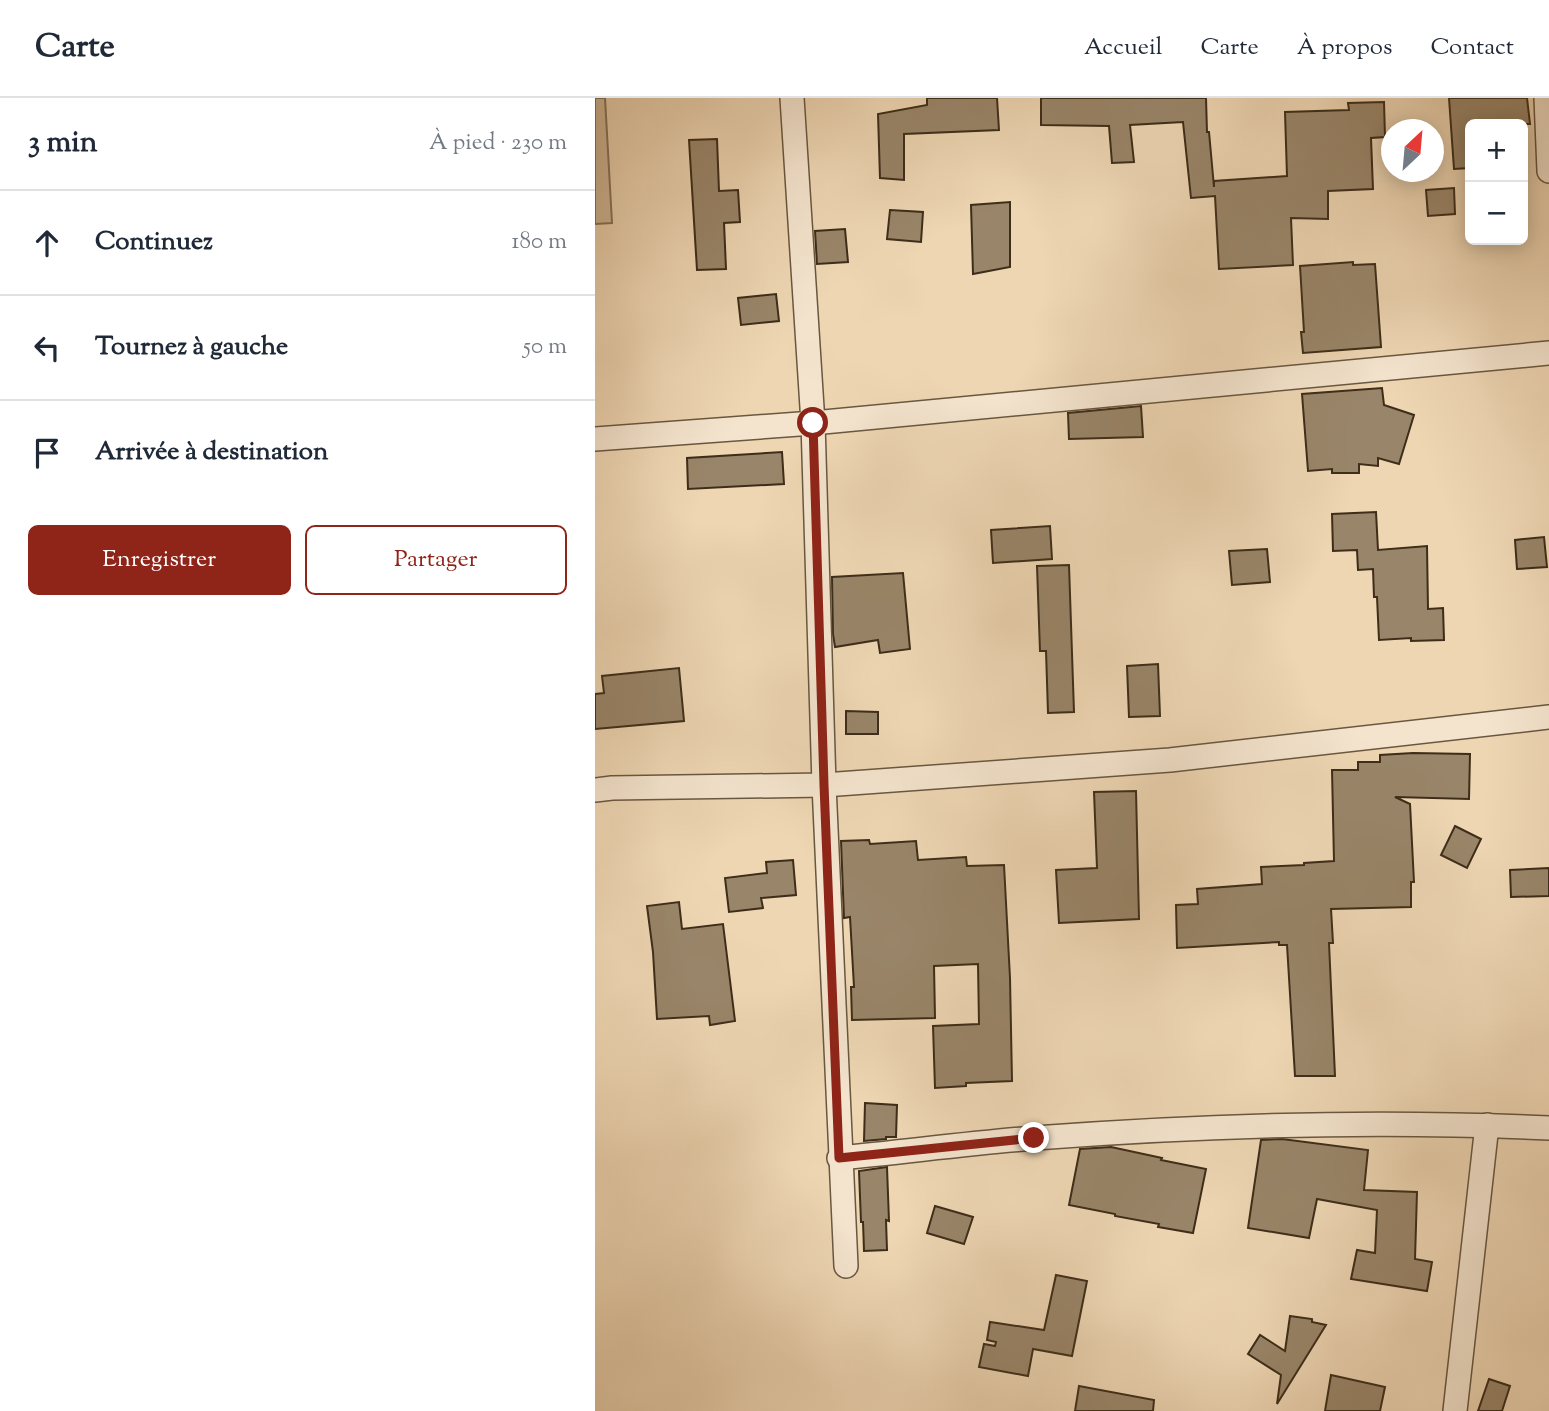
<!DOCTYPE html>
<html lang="fr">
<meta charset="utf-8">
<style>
:root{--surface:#fff;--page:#f2f2f3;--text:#1f2937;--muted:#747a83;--line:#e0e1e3;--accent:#8f2418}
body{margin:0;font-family:"Sorts Mill Goudy",serif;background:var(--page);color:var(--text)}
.controls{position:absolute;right:21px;top:21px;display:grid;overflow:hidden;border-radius:10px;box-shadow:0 4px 18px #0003}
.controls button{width:63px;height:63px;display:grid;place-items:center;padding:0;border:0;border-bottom:2px solid var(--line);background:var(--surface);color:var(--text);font:35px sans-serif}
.compass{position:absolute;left:786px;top:21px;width:63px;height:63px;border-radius:50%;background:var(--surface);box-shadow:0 4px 18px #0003;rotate:26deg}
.stop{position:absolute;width:21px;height:21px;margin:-16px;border:5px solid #8f2418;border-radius:50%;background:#fff}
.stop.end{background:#8f2418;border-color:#fff;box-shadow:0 2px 7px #0008}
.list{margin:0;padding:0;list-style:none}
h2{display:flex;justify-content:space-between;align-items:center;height:91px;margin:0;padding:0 28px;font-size:30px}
h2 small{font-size:23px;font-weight:400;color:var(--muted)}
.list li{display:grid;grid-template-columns:46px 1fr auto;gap:21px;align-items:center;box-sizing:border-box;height:105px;padding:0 28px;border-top:2px solid var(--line)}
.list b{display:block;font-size:26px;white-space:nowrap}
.list em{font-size:23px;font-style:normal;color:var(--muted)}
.actions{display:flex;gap:14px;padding:21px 28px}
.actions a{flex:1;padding:16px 0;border:2px solid var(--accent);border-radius:10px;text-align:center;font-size:24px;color:var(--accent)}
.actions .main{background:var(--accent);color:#fff}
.icon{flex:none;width:38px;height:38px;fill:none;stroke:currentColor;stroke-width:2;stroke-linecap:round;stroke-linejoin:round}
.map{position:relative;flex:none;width:954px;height:1313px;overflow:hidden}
header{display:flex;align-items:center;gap:42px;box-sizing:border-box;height:98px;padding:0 35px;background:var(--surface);border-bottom:2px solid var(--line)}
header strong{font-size:33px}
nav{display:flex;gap:38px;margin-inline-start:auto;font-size:24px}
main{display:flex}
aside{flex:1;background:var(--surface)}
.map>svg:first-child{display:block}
.green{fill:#d0b999;stroke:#867359;stroke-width:2}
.building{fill:#998569;stroke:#3d2d19;stroke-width:2}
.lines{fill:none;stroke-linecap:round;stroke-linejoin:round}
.street-casing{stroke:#695740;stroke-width:26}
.street{stroke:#f4e4ce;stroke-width:23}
.route{stroke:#8f2418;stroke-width:9}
</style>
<header>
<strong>Carte</strong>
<nav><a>Accueil</a><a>Carte</a><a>À propos</a><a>Contact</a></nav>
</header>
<main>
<aside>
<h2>3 min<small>À pied · 230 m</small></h2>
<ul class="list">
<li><svg class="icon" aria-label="ahead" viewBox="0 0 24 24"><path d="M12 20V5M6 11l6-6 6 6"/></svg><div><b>Continuez</b></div><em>180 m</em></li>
<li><svg class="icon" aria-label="left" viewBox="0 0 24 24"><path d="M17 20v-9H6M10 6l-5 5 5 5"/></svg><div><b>Tournez à gauche</b></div><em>50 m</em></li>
<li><svg class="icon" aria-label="arrive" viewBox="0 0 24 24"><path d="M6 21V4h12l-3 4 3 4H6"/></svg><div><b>Arrivée à destination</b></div></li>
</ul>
<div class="actions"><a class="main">Enregistrer</a><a>Partager</a></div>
</aside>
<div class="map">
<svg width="954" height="1313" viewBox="0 0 954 1313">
<rect width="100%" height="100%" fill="#eed6b3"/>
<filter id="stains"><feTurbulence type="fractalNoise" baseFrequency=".00286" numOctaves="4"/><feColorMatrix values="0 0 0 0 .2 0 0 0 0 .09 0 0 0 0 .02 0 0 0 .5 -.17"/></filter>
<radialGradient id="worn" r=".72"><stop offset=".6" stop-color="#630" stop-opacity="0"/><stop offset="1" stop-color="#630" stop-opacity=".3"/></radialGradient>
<path class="green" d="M0 0H10L17 125 0 126Z"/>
<g class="building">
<path d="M332 0H402L404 32 309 36V82L285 80 283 16 332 7Z"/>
<path d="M446 0H611L612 34H614L619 89V83L692 78 690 14 754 12 753 5 789 4 790 39 776 40 778 91 733 93V121L696 120 698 167 624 171 620 98 596 100 588 24 535 27 539 64 517 65 514 28 446 27Z"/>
<path d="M854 0H932L935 26H875V70L859 71Z"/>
<path d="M122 41 124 93 143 92 145 124 129 125 131 171 102 172 94 42Z"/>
<path d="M859 90 860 116 833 118 831 92Z"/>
<path d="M415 104V169L378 176 376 107Z"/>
<path d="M295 112 328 114 326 144 292 141Z"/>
<path d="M250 131 253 164 222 166 220 133Z"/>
<path d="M758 164V167L780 166 786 249 708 255 706 234H709L705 168Z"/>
<path d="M181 196 184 223 146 227 143 200Z"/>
<path d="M787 290 789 307 819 317 804 366 783 360V368L764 366V375H737V371L713 373 707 296Z"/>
<path d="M546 308 548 339 474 341 473 315Z"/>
<path d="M187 354 189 386 93 391 92 360Z"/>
<path d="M781 414 783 452 832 448 833 511 848 510 849 542 816 543V540L784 542 782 499H779L778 471 763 472 762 452 738 453 737 416Z"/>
<path d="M455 428 457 461 398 465 396 432Z"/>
<path d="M949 439 952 469 922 471 920 442Z"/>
<path d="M672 451 675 484 637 487 634 453Z"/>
<path d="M474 467 479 614 453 615 451 553H445L442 468Z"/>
<path d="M308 475 315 551 285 555 283 542 240 549 238 536 237 479Z"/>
<path d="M563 566 565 618 534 619 532 568Z"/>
<path d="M84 570 89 623 0 631V596L9 595 7 578Z"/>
<path d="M251 613 283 614V636H251Z"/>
<path d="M818 655 875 656 874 701 800 699 815 706 819 784H816V809L736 811 738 845H734L740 978H700L692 847H684V844L582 850 581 807 603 806 602 791 667 786 666 769 709 767V765L739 763 737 672H763V664H785V657Z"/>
<path d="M541 693 544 821 464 825 461 772 502 770 499 694Z"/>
<path d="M860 728 886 741 872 770 846 757Z"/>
<path d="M274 742 275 746 321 743 323 762 371 759 372 768 409 767 415 880 417 983 371 985V988L340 990 338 928 384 926 383 866 339 868 340 920 257 922 256 889H259L255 819 249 820 246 743Z"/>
<path d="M198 762 201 797 166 800 168 810 134 814 130 780 172 775 171 764Z"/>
<path d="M954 770V798L916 799 915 772Z"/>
<path d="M84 804 87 831 128 826 140 923 115 927 114 918 62 921 58 854 52 808Z"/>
<path d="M270 1005 302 1007 301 1039H291V1041L269 1043Z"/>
<path d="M687 1041 773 1052 769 1092 822 1094 820 1161 837 1164 832 1193 756 1181 762 1152 780 1155 782 1112 722 1101 714 1140 653 1130 666 1042Z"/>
<path d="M516 1049 567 1060 566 1062 611 1071 598 1135 563 1129 564 1126 520 1118V1116L474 1107 485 1051Z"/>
<path d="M292 1069 294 1123 291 1122 292 1152 269 1153 268 1124H266L264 1073Z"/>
<path d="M340 1108 378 1119 369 1146 332 1135Z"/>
<path d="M461 1177 492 1183 477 1258 438 1251 433 1278 384 1269 389 1246 400 1248 401 1244 392 1242 395 1224 449 1232Z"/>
<path d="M695 1218 717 1221V1224L731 1227 682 1306 686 1277 653 1256 665 1237 690 1253Z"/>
<path d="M736 1277 790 1289 785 1313H730Z"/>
<path d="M894 1281 915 1288 907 1313H883Z"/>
<path d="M484 1288 559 1302 558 1313H480Z"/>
</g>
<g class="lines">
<defs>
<g id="street">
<path d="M197 0 218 325 229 687 251 1168"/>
<path d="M951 0 954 73"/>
<path d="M0 341 218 325 954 255"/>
<path d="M0 692 17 690 229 687 575 662 954 619"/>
<path d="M244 1060C309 1054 375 1045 440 1040 611 1027 783 1022 954 1030"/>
<path d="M860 1313 892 1027"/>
</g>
</defs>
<use href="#street" class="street-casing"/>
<use href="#street" class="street"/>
</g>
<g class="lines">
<path class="route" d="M218 325 229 687 244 1060 439 1040"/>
</g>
<rect width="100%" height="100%" filter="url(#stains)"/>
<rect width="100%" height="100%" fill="url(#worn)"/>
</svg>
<div class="controls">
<button>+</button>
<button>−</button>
</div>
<svg class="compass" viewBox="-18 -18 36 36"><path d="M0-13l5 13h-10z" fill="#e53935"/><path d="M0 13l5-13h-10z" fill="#747a83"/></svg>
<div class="stop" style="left:218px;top:325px"></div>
<div class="stop end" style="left:439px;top:1040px"></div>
</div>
</main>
